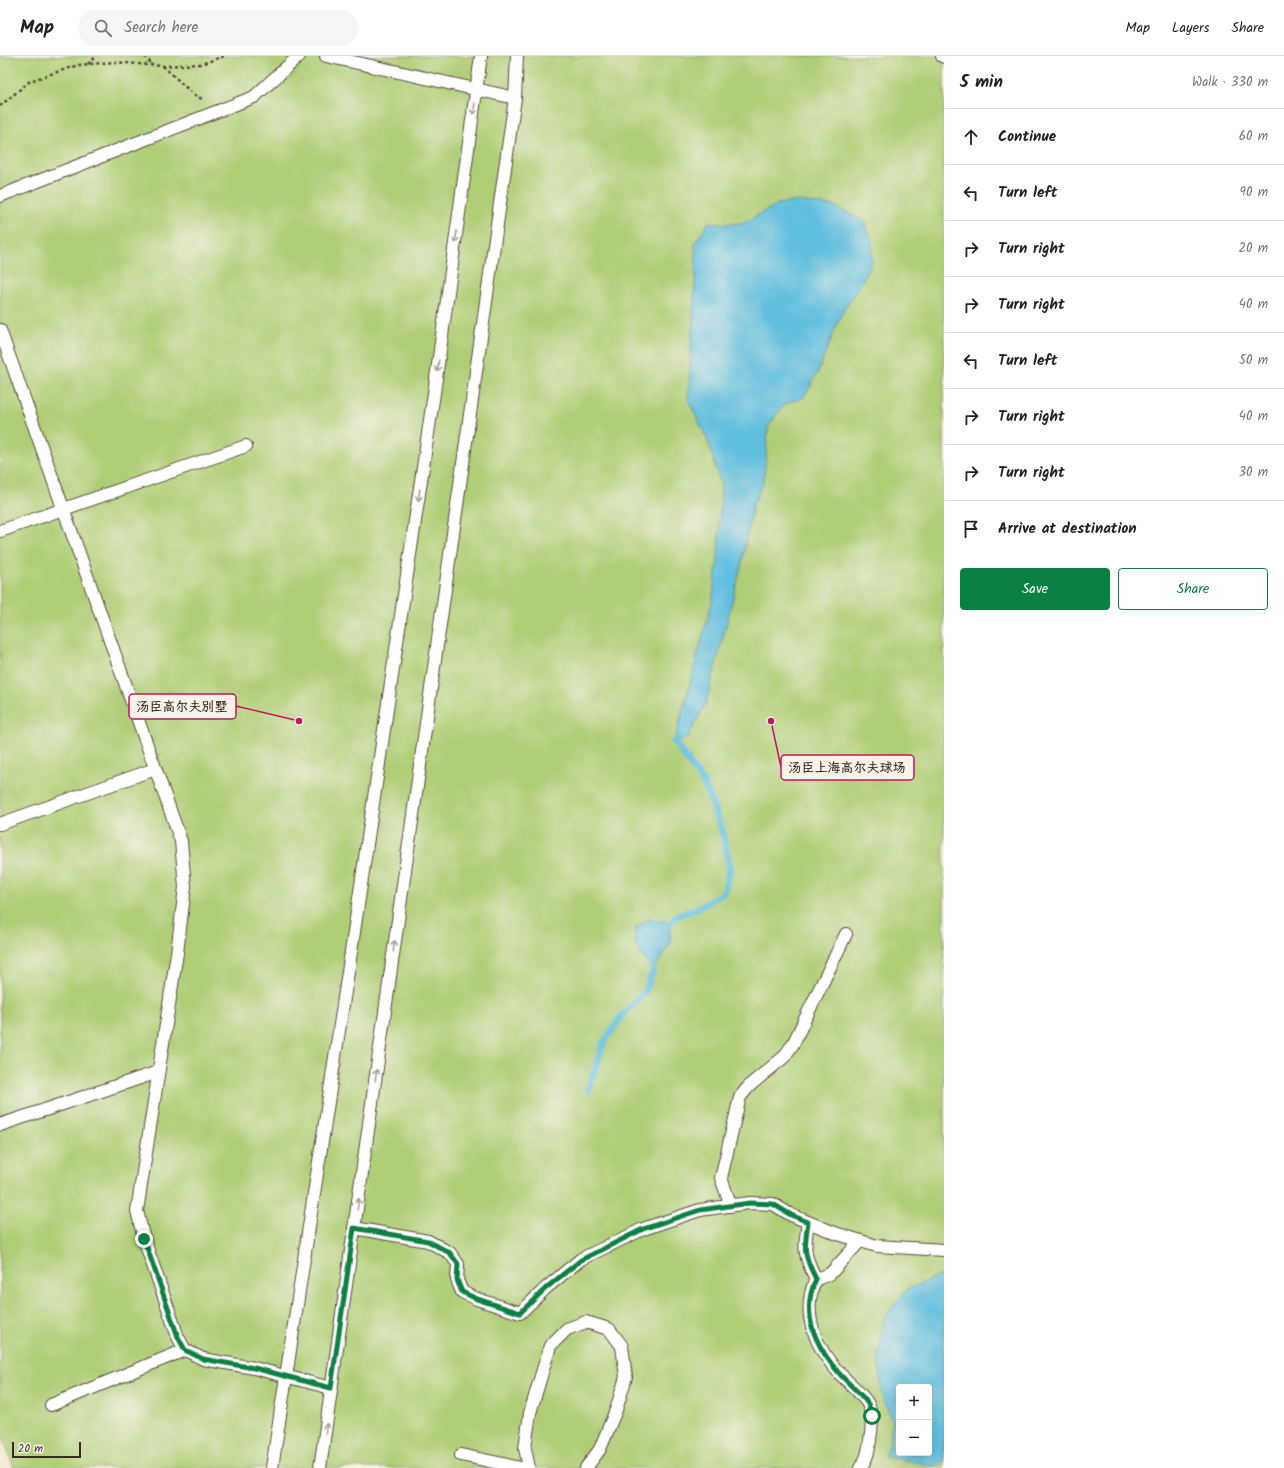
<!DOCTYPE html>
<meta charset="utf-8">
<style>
:root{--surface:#fff;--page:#f6f6f6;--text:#222;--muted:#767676;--line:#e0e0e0;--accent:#0b8043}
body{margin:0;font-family:Kalam,"LXGW WenKai TC",sans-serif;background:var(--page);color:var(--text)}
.controls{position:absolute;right:12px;bottom:12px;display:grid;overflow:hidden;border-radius:4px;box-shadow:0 4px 16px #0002}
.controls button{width:36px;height:36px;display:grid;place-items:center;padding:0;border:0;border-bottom:1px solid var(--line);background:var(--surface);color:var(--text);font:20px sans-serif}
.scale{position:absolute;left:12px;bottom:10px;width:69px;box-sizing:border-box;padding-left:4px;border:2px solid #3b2a1e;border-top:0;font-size:11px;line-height:14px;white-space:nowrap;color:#3b2a1e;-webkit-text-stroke:3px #f7f3e8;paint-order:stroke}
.stop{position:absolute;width:12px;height:12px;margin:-9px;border:3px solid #0b8043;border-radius:50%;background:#fff}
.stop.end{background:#0b8043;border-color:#fff;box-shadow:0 1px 4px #0008}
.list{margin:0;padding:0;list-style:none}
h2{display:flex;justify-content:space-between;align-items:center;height:52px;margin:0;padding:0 16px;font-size:17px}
h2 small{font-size:13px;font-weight:400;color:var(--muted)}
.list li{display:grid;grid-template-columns:26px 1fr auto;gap:12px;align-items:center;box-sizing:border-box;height:56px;padding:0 16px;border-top:1px solid var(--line)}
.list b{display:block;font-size:15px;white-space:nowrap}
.list em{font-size:13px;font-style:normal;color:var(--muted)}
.actions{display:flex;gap:8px;padding:12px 16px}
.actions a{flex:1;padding:9px 0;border:1px solid var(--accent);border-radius:4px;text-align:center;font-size:14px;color:var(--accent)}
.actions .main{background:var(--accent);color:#fff}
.icon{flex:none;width:22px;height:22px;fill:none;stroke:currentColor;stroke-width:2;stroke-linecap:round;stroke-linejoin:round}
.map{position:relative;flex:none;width:944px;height:1412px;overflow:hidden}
header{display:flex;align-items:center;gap:24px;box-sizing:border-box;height:56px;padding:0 20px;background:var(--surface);border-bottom:1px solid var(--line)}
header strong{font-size:19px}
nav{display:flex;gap:22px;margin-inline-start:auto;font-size:14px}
.search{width:280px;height:36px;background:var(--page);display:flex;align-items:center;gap:10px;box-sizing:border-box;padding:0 14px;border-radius:22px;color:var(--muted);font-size:15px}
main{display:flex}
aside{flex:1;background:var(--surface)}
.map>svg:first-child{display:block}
.green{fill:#afce76;stroke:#757c4a;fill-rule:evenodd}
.water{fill:#60bede;stroke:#4e747e;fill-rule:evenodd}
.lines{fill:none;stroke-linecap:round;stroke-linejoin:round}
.stream{stroke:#60bede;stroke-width:7}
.lane-casing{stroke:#574639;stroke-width:14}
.path{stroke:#574639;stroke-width:2.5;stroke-dasharray:3 3;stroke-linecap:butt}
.lane{stroke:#fff;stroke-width:12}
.oneway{stroke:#a79f9a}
.route{stroke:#0b8043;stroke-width:5}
.leader{fill:none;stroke:#c2185b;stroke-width:1.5}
.callout-dot{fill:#c2185b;stroke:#f7f3e8;stroke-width:1.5}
.callout{fill:#f7f3e8;stroke:#c2185b;stroke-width:1.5}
.callout-label{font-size:13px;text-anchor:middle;font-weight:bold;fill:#3b2a1e}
</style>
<header>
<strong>Map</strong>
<div class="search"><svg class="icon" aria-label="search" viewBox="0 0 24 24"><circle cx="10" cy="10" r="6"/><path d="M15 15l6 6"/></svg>Search here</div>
<nav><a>Map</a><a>Layers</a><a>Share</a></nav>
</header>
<main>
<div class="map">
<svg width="944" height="1412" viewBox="0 0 944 1412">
<rect width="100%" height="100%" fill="#f7f3e8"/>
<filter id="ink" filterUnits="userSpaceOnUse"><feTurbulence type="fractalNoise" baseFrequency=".025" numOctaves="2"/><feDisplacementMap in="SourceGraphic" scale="8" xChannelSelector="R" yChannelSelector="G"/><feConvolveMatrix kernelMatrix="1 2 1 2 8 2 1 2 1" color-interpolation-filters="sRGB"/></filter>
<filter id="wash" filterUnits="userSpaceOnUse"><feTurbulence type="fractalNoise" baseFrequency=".012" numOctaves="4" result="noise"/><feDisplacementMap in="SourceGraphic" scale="16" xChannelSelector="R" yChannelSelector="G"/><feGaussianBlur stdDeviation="0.9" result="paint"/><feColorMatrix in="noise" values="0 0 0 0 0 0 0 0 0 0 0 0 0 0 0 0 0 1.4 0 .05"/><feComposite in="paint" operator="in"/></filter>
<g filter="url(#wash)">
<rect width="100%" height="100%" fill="#f3e7d0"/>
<path class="green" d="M0 0H944V1412H14L0 1374ZM899 1331H929V1397H899Z"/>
<g class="water">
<path d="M798 145 834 150 864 165 872 186V206L856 236 845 251 836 270 818 316 804 341 783 349 768 371 766 403 763 428 753 449 741 511 706 647 687 683 674 686 712 546 718 503 721 429 708 385 688 343 696 209 695 187 709 166 730 168 743 167 778 148Z"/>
<path d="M649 863 671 866 670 888 653 915 635 889 636 871Z"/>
<path d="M944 1218V1406L935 1410 884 1400 890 1387 892 1365 882 1338 878 1298 884 1262 907 1233ZM899 1331H929V1397H899Z"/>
</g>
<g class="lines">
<g class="stream">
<path d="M671 866 675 861 700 851 724 837 730 812 722 774 704 727 674 686"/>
<path d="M588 1034 603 988 620 962 644 937 653 915"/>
</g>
</g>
</g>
<g filter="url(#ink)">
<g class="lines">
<defs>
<g id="lane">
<path d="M326 0 515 42"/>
<path d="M942 0 944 1"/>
<path d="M0 140 254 41 299 0"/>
<path d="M0 274 181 785 185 831 177 897 137 1155 144 1183 178 1281 185 1294 203 1303 254 1312 331 1332"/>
<path d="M0 475 246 390"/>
<path d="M0 768 155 713"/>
<path d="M0 1069 158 1016"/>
<path d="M731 1150 721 1122 740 1041 750 1029 784 1001 793 988 846 878"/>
<path d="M808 1166C804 1193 803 1198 816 1223"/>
<path d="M354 1172 428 1185 450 1197 458 1208 457 1224 462 1236 477 1243 520 1257 546 1232 581 1203 643 1173 700 1154 749 1147 773 1148 791 1159 835 1177 877 1190 944 1194"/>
<path d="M51 1349 185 1294"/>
<path d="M461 1399 521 1412"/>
<path d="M272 1412 350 903 434 337 481 0"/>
<path d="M320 1412 515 42 517 0"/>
<path d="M529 1412 525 1392 530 1357 550 1290 567 1273 586 1266 609 1273 622 1290 626 1321 616 1354 600 1393 586 1412"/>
<path d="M860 1412C868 1401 868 1397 870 1384 872 1373 873 1359 868 1348 863 1339 849 1327 841 1319 816 1293 800 1257 816 1223L830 1218 860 1185"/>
</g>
</defs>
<use href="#lane" class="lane-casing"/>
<g class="path">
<path d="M145 0 152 9"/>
<path d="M88 8 97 0"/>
<path d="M163 10 193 38 202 43"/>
<path d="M0 50 30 25 78 9 113 6 163 10 201 8 225 0"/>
</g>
<use href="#lane" class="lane"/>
</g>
<defs><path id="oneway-shaft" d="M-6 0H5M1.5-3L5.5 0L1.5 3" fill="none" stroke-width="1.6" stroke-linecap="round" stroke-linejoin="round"/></defs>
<g class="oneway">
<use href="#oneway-shaft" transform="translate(474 53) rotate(98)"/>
<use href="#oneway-shaft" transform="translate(456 181) rotate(98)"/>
<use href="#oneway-shaft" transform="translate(438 310) rotate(98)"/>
<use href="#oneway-shaft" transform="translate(419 439) rotate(98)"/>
<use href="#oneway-shaft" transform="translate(394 890) rotate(-82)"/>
<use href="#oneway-shaft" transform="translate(376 1019) rotate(-82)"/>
<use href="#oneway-shaft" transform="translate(358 1148) rotate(-82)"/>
<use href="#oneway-shaft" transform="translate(326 1373) rotate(-82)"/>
</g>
</g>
<g class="lines" filter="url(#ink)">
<path class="route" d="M144 1183 178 1281 185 1294 203 1303 254 1312 331 1332 354 1172 428 1185 450 1197 458 1208 457 1224 462 1236 477 1243 520 1257 546 1232 581 1204 643 1173 700 1154 750 1147 773 1148 791 1159 808 1166C804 1193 803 1198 816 1223 800 1257 815 1289 838 1316 846 1326 862 1338 868 1348 870 1351 870 1356 872 1360"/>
</g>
<path class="leader" d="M299 665L236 650M771 665L781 711"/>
<g class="callout-dot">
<circle cx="299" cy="665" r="4"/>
<circle cx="771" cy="665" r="4"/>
</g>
<g class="callout">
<rect x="129" y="638" width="107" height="25" rx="4"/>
<rect x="781" y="699" width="133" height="25" rx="4"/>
</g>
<g class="callout-label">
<text x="182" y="655">汤臣高尔夫别墅</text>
<text x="847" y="716">汤臣上海高尔夫球场</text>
</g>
</svg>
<div class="controls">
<button>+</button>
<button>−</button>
</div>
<div class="scale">20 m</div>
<div class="stop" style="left:872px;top:1360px"></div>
<div class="stop end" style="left:144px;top:1183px"></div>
</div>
<aside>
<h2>5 min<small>Walk · 330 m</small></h2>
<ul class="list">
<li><svg class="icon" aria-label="ahead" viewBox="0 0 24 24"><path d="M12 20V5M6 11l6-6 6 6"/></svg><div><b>Continue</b></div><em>60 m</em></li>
<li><svg class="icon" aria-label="left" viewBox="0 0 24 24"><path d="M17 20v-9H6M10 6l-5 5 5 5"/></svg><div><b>Turn left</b></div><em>90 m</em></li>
<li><svg class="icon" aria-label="right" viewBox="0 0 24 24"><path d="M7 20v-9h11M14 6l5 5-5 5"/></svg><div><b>Turn right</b></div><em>20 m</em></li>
<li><svg class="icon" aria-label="right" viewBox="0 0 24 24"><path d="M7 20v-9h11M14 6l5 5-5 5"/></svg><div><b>Turn right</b></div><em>40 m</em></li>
<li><svg class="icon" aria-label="left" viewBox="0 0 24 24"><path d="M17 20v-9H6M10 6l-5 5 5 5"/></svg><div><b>Turn left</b></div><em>50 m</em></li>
<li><svg class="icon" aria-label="right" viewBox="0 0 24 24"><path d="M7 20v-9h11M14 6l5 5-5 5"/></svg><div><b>Turn right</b></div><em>40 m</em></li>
<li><svg class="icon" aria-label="right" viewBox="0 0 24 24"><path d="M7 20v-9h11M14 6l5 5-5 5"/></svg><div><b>Turn right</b></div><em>30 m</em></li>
<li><svg class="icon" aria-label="arrive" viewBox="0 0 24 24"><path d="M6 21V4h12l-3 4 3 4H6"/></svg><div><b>Arrive at destination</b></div></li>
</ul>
<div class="actions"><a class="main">Save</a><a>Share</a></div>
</aside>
</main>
